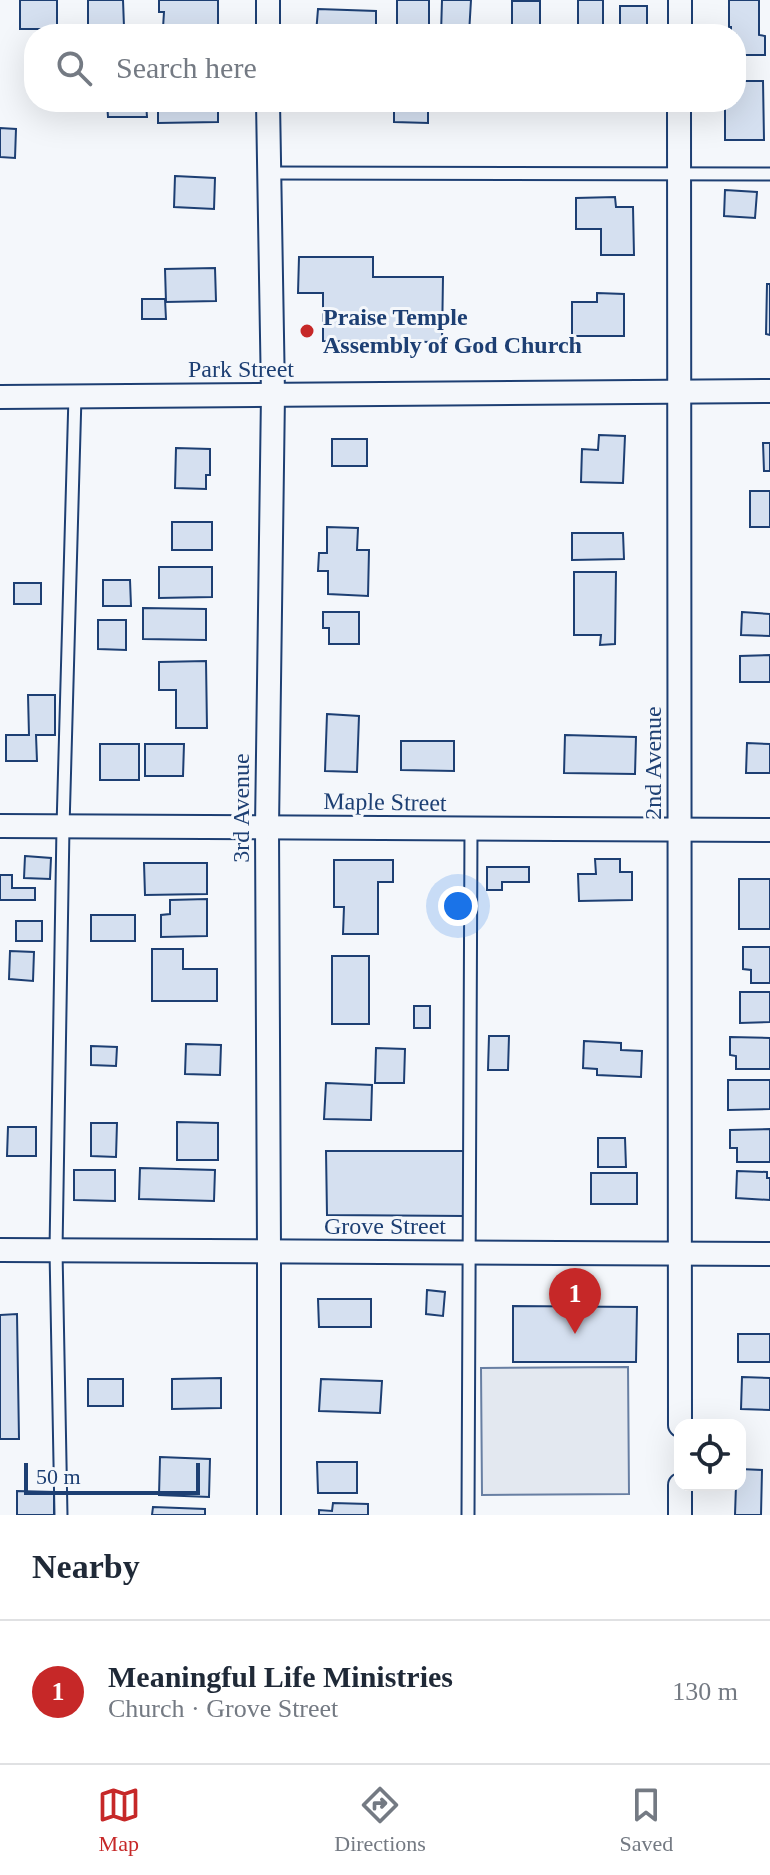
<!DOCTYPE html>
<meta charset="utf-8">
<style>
:root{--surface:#fff;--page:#f6f6f7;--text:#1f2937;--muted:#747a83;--line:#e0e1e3;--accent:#c62828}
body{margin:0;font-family:Georgia,serif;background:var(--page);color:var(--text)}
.controls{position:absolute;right:24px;bottom:24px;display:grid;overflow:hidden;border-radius:16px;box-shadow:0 8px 32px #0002}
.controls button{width:72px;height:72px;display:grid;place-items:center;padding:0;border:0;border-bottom:2px solid var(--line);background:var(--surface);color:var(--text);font:40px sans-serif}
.scale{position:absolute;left:24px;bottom:20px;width:176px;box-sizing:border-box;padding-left:8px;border:4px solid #1d3f73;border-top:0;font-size:22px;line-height:28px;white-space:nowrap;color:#1d3f73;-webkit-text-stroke:6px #f4f7fb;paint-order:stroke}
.you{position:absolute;left:458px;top:906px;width:28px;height:28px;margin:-20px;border:6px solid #fff;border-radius:50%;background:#1a73e8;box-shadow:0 0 0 12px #1a73e833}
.badge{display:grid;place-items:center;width:52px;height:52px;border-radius:50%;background:var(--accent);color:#fff;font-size:26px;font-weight:700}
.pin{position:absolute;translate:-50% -66px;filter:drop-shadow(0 2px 4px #0008)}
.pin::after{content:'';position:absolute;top:42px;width:28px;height:24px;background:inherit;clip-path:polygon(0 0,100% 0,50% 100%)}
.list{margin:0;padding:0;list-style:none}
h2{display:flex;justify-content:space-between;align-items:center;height:104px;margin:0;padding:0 32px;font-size:34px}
h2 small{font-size:26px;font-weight:400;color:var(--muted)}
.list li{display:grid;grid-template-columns:52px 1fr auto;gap:24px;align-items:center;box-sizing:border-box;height:144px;padding:0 32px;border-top:2px solid var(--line)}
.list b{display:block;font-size:30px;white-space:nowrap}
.list p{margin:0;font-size:26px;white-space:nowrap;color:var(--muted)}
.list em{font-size:26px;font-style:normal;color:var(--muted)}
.icon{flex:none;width:44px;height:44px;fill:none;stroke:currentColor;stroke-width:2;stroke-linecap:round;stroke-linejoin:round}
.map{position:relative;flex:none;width:770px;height:1515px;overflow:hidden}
.search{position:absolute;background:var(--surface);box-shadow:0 8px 32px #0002;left:24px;right:24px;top:24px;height:88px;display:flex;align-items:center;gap:20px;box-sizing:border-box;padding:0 28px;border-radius:32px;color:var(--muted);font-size:30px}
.sheet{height:248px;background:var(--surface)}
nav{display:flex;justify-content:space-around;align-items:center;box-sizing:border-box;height:112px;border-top:2px solid var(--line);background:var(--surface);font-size:22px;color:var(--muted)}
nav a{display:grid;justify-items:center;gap:4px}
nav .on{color:var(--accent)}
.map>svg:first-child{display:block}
.parking{fill:#e3e8f0;stroke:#687fa3;stroke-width:2}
.building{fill:#d5e0f0;stroke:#1d3f73;stroke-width:2}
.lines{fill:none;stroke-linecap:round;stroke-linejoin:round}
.lane-casing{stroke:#1d3f73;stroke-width:15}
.street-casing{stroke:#1d3f73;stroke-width:26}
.lane{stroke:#f4f7fb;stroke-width:11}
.street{stroke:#f4f7fb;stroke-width:22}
.poi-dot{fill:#c62828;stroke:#f4f7fb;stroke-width:3}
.labels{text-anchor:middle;stroke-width:6;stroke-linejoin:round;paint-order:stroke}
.poi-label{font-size:24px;font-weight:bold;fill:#1d3f73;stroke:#f4f7fb;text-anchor:start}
.street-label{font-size:24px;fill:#1d3f73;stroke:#f4f7fb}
</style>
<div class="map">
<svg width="770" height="1515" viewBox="0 0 770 1515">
<rect width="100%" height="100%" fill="#f4f7fb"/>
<path class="parking" d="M628 1367 629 1494 482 1495 481 1368Z"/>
<g class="building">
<rect x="20" y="0" width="37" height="29"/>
<path d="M88 0H123L124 27H88Z"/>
<path d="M159 0H218V28H163L164 12H159Z"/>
<rect x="397" y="0" width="32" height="34"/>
<path d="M442 0H471L469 34H441Z"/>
<rect x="578" y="0" width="25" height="34"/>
<path d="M729 0H759V35L765 36V55H736V34H731V27H729Z"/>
<rect x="512" y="1" width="28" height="33"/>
<rect x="620" y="6" width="27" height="28"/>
<path d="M318 9 376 11V34H316Z"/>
<path d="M737 81H763L764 140H725V102H736Z"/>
<path d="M107 102H146L147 117H108Z"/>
<path d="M158 102H218V122L158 123Z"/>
<path d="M394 102H428V123L394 122Z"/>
<path d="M446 102H472V111L445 110Z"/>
<path d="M0 128 16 129 15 158 0 157Z"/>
<path d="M175 176 215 178 214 209 174 207Z"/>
<path d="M725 190 757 192 755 218 724 216Z"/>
<path d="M615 197 616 207H633L634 255H601V229H576V198Z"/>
<path d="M299 257H373V277H443L442 342 323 341V293H298Z"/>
<path d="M215 268 216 301 166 302 165 269Z"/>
<path d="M767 284H770V335L766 334Z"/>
<path d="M597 293 624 294V336H572V302H597Z"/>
<path d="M142 299H165L166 319H142Z"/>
<path d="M599 435 625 436 623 483 581 482 582 449 598 450Z"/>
<rect x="332" y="439" width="35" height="27"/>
<path d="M763 443H770V471H764Z"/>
<path d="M176 448 210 449V475H206V489L175 488Z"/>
<rect x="750" y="491" width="20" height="36"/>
<rect x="172" y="522" width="40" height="28"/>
<path d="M327 527 358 528 357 550H369L368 596 328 594V571H318L319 553H327Z"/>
<path d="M572 533H623L624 559 572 560Z"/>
<path d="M159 567H212V597L159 598Z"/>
<path d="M574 572H616L615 644 600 645 601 635H574Z"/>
<path d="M103 580H130L131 606H103Z"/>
<rect x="14" y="583" width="27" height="21"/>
<path d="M143 608 206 609V640L143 639Z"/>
<path d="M323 612H359V644H329V628H323Z"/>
<path d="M742 612 770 614V636L741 635Z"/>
<path d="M98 620H126V650L98 649Z"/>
<path d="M770 655V682H740V656Z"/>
<path d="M206 661 207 728H176V690H159V662Z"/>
<path d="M28 695H55V735H36L37 761H6V735H29Z"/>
<path d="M327 714 359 716 357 772 325 771Z"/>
<path d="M565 735 636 737 635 774 564 773Z"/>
<path d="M401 741H454V771L401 770Z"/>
<path d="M747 743 770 744V773H746Z"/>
<rect x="100" y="744" width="39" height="36"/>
<path d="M145 744H184L183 776H145Z"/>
<path d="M25 856 51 858 50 879 24 878Z"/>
<path d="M595 859H620V872H632V900L579 901 578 874H596Z"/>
<path d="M334 860H393V882H378V934H343L344 907H334Z"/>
<path d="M144 863H207V894L145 895Z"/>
<path d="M487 867H529V882H502V890H487Z"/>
<path d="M0 875H12V888H35V900H0Z"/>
<rect x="739" y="879" width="31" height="50"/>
<path d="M207 899V936L161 937V915L170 914V900Z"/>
<rect x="91" y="915" width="44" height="26"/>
<rect x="16" y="921" width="26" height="20"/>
<path d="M743 947H770V983H751V970L743 969Z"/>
<path d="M152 949H183V969H217V1001H152Z"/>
<path d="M10 951 34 952 33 981 9 979Z"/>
<rect x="332" y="956" width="37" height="68"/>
<path d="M740 992H770V1022L740 1023Z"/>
<rect x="414" y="1006" width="16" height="22"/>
<path d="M489 1036H509L508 1070H488Z"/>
<path d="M730 1037 770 1038V1069H736V1056L730 1055Z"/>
<path d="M584 1041 621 1043V1050L642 1051 641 1077 597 1075V1069L583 1068Z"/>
<path d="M186 1044 221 1045 220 1075 185 1074Z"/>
<path d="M91 1046 117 1047 116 1066 91 1065Z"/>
<path d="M376 1048 405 1049 404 1083H375Z"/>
<path d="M728 1080H770V1109L728 1110Z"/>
<path d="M326 1083 372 1085 371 1120 324 1119Z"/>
<path d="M177 1122 218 1123V1160H177Z"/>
<path d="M91 1123H117L116 1157 91 1156Z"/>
<path d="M8 1127H36V1156H7Z"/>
<path d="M770 1129V1162H737V1148H730V1130Z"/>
<path d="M598 1138H625L626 1167H598Z"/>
<path d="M326 1151H464V1216L327 1215Z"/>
<path d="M140 1168 215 1170 214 1201 139 1199Z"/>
<path d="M74 1170H115V1201L74 1200Z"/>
<path d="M737 1171 767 1172V1178H770V1200L736 1198Z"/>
<rect x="591" y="1173" width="46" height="31"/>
<path d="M427 1290 445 1292 443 1316 426 1314Z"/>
<path d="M318 1299H371V1327H319Z"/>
<path d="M513 1306 637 1307 636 1362H513Z"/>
<path d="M17 1314 19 1439H0V1315Z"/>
<rect x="738" y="1334" width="32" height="28"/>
<path d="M742 1377 770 1378V1410L741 1409Z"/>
<path d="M221 1378V1408L172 1409V1379Z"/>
<rect x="88" y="1379" width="35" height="27"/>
<path d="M321 1379 382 1381 380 1413 319 1411Z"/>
<path d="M160 1457 210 1459 209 1497 159 1495Z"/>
<path d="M317 1462H357V1493H318Z"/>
<path d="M740 1469 762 1470 761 1515H735L736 1485H740Z"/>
<path d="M17 1491 54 1492V1515H17Z"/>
<path d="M333 1503 368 1504V1515H319V1510L332 1511Z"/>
<path d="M153 1507 205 1509V1515H152Z"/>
</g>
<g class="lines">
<defs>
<g id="lane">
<path d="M268 173 770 174"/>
<path d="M61 1515 56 1250 63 827 75 396"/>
<path d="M468 1515 471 829"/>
</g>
<g id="street">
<path d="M268 0V34"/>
<path d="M680 34V0"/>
<path d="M268 102 273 394 267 827 269 1251V1515"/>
<path d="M679 102 680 1425"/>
<path d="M0 397 770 391"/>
<path d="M0 826 770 830"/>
<path d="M0 1250 770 1254"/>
<path d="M680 1515V1485"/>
</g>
</defs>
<use href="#lane" class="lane-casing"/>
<use href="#street" class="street-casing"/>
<use href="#lane" class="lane"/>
<use href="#street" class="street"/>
</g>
<circle class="poi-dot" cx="307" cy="331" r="8"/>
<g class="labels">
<g class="poi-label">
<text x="323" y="325">Praise Temple<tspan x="323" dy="28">Assembly of God Church</tspan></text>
</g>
<g class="street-label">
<text x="241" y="377">Park Street</text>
<text transform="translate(653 763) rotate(-90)" y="8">2nd Avenue</text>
<text transform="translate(385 802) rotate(1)" y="8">Maple Street</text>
<text transform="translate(241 808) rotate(-90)" y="8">3rd Avenue</text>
<text x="385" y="1234">Grove Street</text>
</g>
</g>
</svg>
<div class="controls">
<button><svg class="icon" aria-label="locate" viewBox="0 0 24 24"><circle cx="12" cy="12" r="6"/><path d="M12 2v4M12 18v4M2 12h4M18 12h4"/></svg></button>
</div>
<div class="scale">50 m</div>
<div class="you"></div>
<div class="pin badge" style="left:575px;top:1334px">1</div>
<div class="search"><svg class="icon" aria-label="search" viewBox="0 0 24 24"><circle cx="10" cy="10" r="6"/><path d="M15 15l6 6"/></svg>Search here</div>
</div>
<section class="sheet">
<h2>Nearby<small></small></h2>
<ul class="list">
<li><span class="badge">1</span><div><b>Meaningful Life Ministries</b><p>Church · Grove Street</p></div><em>130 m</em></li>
</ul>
</section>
<nav>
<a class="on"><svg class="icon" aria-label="map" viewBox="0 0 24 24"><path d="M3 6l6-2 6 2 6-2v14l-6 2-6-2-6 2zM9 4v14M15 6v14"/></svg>Map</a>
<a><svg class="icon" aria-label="directions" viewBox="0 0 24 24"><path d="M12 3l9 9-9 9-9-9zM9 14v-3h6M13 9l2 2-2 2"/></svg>Directions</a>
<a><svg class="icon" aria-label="saved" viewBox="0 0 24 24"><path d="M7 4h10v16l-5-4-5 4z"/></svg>Saved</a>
</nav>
